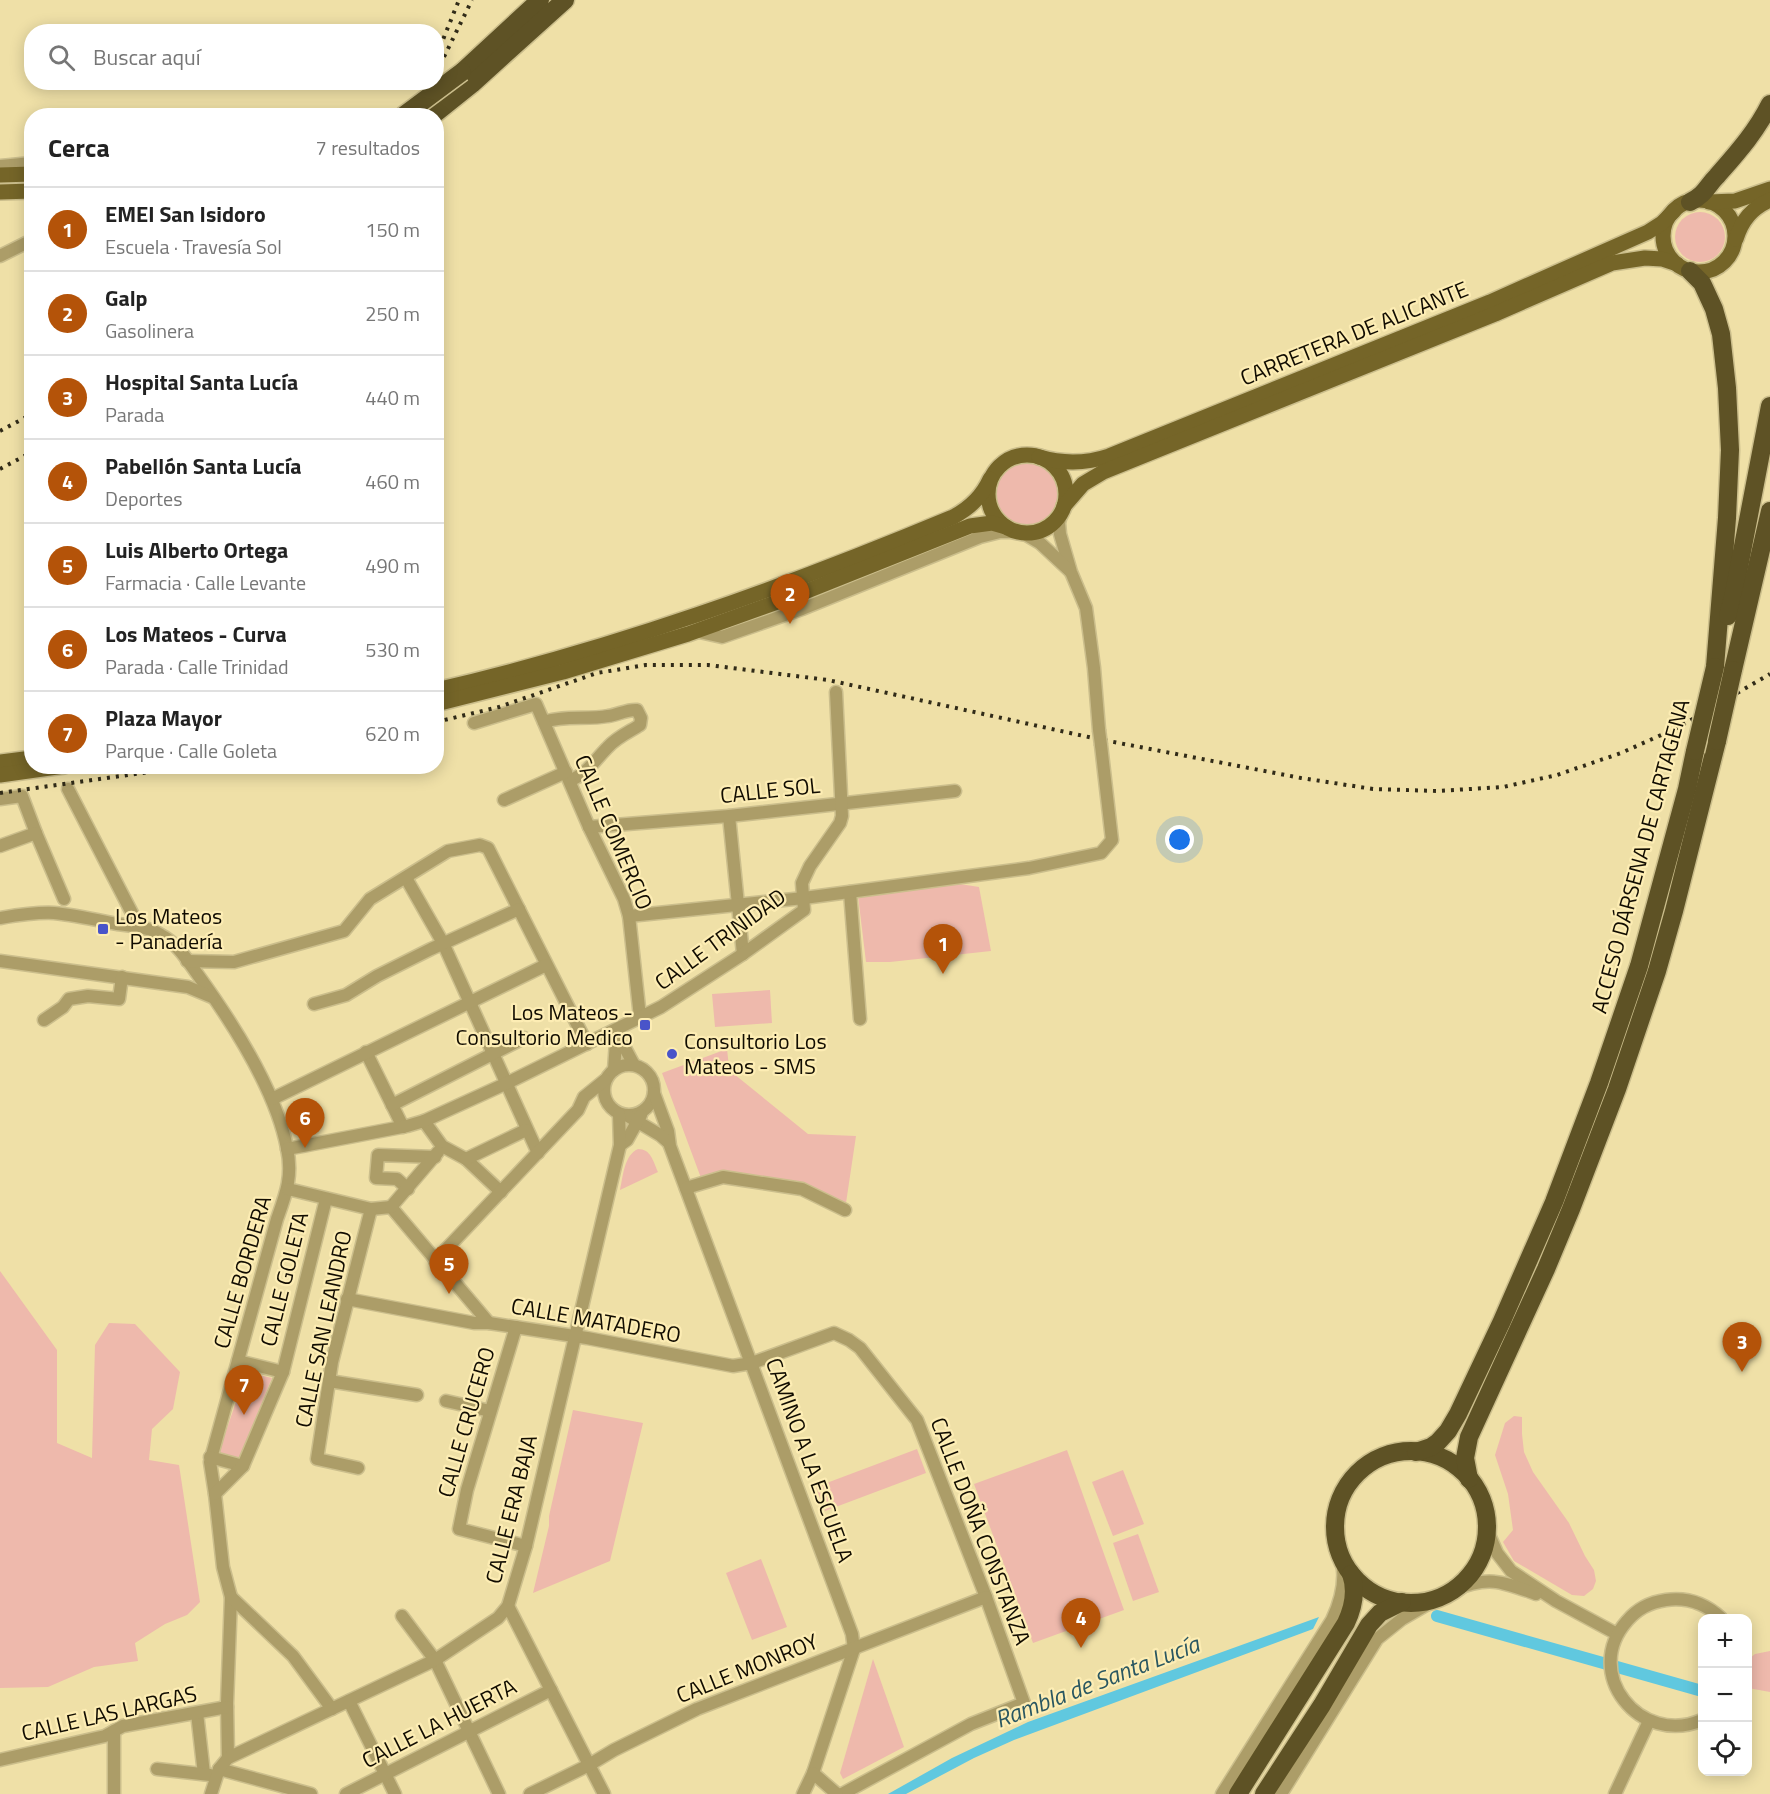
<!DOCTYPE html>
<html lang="es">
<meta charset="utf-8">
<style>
:root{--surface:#fff;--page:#f2f2f2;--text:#222;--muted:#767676;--line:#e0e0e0;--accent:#b45309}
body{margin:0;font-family:"Titillium Web",sans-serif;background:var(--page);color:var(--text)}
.controls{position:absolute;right:18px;bottom:18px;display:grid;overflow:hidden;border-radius:12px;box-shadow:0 3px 15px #0003}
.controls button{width:54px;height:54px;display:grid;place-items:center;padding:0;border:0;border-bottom:2px solid var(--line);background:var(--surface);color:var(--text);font:30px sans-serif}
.you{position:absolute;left:1180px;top:840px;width:21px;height:21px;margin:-15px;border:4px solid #fff;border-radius:50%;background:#1a73e8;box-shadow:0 0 0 9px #1a73e833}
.badge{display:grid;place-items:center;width:39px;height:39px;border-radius:50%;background:var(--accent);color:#fff;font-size:20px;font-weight:700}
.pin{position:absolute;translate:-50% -50px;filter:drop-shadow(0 2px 3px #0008)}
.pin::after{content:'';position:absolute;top:32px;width:21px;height:18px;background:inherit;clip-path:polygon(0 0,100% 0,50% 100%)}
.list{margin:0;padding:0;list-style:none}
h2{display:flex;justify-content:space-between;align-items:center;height:78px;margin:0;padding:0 24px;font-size:26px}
h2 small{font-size:20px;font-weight:400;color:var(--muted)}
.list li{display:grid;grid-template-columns:39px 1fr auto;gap:18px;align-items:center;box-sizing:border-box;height:84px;padding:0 24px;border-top:2px solid var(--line)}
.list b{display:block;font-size:22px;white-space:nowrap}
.list p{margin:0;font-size:20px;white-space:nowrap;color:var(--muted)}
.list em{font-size:20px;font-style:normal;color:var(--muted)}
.icon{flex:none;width:33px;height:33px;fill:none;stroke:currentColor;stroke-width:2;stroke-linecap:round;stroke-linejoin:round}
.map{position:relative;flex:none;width:1770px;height:1794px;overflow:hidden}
.search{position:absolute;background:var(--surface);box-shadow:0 3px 15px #0003;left:24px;top:24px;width:420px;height:66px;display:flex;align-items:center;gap:15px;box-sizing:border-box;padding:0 21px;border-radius:24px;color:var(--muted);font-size:22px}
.panel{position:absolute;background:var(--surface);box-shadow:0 3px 15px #0003;left:24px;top:108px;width:420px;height:666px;border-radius:24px}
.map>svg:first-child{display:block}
.green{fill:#eeb9ac}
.water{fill:#60c8df}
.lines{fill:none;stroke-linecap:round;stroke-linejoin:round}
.canal{stroke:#60c8df;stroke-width:12}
.minor-casing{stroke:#cbbe8c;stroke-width:15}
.major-casing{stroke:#cbbe8c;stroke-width:18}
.highway-casing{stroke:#cbbe8c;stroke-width:21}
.minor{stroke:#ac9d68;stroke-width:12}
.major{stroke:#756528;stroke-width:15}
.highway{stroke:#5e5225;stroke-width:18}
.rail{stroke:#312b18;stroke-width:4;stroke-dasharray:3 6;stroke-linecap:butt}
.minor-bridge-casing{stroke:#cbbe8c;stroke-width:15;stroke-linecap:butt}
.highway-bridge-casing{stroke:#cbbe8c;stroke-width:21;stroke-linecap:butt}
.minor-bridge{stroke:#ac9d68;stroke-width:12}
.highway-bridge{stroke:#5e5225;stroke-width:18}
.poi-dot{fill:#4954c9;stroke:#fdedb4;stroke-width:2}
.labels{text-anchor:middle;stroke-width:4.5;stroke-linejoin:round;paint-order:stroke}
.street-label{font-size:22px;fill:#110c00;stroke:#fdedb4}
.poi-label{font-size:22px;fill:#110c00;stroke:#fdedb4;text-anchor:start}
.water-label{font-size:24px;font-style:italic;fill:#2a5761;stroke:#fdedb4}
</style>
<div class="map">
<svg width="1770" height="1794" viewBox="0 0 1770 1794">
<rect width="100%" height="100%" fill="#efe0a7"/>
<g class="green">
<circle cx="1700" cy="237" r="25"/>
<circle cx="1026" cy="493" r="39"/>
<path d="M960 884 979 887 991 951 890 962H866L858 896Z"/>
<path d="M770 990 772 1023 715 1027 712 994Z"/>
<path d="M727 1049 729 1067H726L728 1074H734L808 1134 856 1136 846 1203 822 1191 799 1183 726 1172 701 1178 662 1073Z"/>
<path d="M638 1149C651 1149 653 1161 658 1172L620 1190C623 1177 624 1155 638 1149Z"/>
<path d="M0 1271 57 1350V1443L92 1458 95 1345 109 1323 135 1324 180 1372 173 1409 152 1429 149 1460 179 1465 200 1602 187 1615 165 1624 135 1643 138 1661 94 1667 48 1687 0 1688Z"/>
<path d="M246 1372 272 1378 239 1459 219 1452Z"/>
<path d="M573 1410 643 1423 610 1561 533 1593 549 1526V1516Z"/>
<path d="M1514 1416 1522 1417V1434L1524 1452 1533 1472 1569 1523 1585 1556 1594 1570 1596 1581 1593 1589 1584 1596 1572 1595 1514 1561 1503 1542 1513 1530 1508 1494 1495 1455 1505 1423Z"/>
<path d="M917 1449 926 1473 825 1511 816 1487Z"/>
<path d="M1067 1450 1124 1610 1033 1643 974 1484Z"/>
<path d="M1123 1470 1144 1524 1113 1536 1092 1482Z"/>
<path d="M1138 1534 1159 1592 1133 1601 1113 1543Z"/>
<path d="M761 1559 787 1627 752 1640 726 1573Z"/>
<path d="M1770 1651V1692L1748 1688 1750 1658 1755 1654Z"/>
<path d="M873 1659 904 1747 843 1779 840 1773Z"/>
</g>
<path class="water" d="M1319 1617 1313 1629 1014 1740 974 1758 906 1794H888L952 1758 1028 1722Z"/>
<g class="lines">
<path class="canal" d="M1437 1616 1702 1691"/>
<defs>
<g id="minor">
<path d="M0 166 32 163"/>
<path d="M0 256 32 240"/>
<path d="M1062 510 1059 523 1060 534 1071 572 1086 608 1094 668 1099 730"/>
<path d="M1023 533 1040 543 1070 571"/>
<path d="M695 631 722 637 802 609 980 537 1000 532H1017"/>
<path d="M544 722C565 715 587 720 608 716 618 715 627 709 637 710L641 718 640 725C629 732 617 737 608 747 594 761 589 772 570 781"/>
<path d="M474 723 536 704 589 827 624 899 629 916 640 1017"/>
<path d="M68 789 133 915 135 927"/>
<path d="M0 799 22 796 36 833 64 899"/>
<path d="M504 800 566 772"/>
<path d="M729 816 743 954"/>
<path d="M589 827 729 816 955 791"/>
<path d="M0 846 36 833"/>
<path d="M406 878 443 943 538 1153"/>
<path d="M850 892 860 1019"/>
<path d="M629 916 804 898 1029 868 1101 853 1112 840 1101 745"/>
<path d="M0 918C18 915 36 912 54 913 75 915 97 920 117 924 132 926 149 927 161 935 177 943 188 961 198 975 232 1022 276 1091 287 1148 293 1176 286 1194 277 1219L210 1462 215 1494 223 1567 231 1597 227 1703 228 1758"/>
<path d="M0 961 188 987 212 997"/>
<path d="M187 961 234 962 344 931 370 899 448 851 480 845 488 848 587 1044"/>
<path d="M314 1004 346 995 377 976 431 949 519 909"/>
<path d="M44 1020 63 1007 69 999 88 996 119 999 122 977"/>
<path d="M612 1032 616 1042 614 1070"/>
<path d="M616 1042 625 1048 634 1065"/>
<path d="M366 1052 403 1127"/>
<circle cx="629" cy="1090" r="25"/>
<path d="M654 1093 668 1131 670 1146 852 1634 854 1649 813 1773 803 1794"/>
<path d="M272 1099 546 965"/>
<path d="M392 1105 524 1038"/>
<path d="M628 1116 660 1135 669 1143"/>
<path d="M424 1121 442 1146 466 1159 501 1192"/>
<path d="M620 1145 627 1140 641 1115"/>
<path d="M287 1149 407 1126 424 1121 505 1084 661 1007 743 954 804 910 802 883 810 866 840 823 842 816 836 692"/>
<path d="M466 1159 526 1130"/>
<path d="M686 1188 723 1177 802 1189 845 1210"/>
<path d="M288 1189 371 1209 391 1207 489 1323"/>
<path d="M408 1189 397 1179 376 1178 378 1155 435 1157"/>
<path d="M391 1207 438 1152"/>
<path d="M435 1261 578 1110 584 1097 605 1080"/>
<path d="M347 1299 474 1323H489L587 1338 733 1366 752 1363 834 1333 849 1340 860 1348 917 1420 986 1597 1024 1703 971 1724 842 1794"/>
<path d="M516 1327 467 1490 459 1529 526 1546"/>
<path d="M238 1361 283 1372"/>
<path d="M329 1381 417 1395"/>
<path d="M446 1401 490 1411"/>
<path d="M210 1457 243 1466"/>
<path d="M358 1468 317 1459 332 1362 371 1209"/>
<path d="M215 1494 243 1466 283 1372 326 1199"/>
<path d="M1487 1526 1490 1537 1497 1553 1511 1571 1556 1601 1617 1634"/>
<path d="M1454 1590C1489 1575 1503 1582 1536 1594"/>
<path d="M231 1597 293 1656 332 1709"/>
<path d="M508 1606 604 1794"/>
<path d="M402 1616 435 1660 499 1794"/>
<path d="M349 1701 395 1794"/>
<path d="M197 1713 204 1774"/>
<path d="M1702 1720C1640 1747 1581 1673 1627 1621 1637 1609 1651 1602 1666 1600 1687 1597 1706 1604 1721 1618"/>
<path d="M0 1760 105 1736 123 1726 227 1707"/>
<path d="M157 1769 210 1775"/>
<path d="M219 1769 311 1794"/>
<path d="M813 1773 837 1794"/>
<path d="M114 1794V1731"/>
<path d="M211 1794 219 1769 228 1758 435 1660 498 1618 508 1606 526 1546 620 1145 619 1114"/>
<path d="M346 1794 551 1690"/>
<path d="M530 1794 589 1765 614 1750 697 1709 986 1597"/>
<path d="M1222 1794 1332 1620C1342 1599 1347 1575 1340 1553"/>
<path d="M1281 1794 1377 1639 1402 1619 1438 1598"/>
<path d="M1615 1794 1649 1721"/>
</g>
<g id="major">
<path d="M0 175 32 174"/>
<path d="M0 192 32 191"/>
<circle cx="1699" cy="236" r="36"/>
<path d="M1709 202 1735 201 1770 189"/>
<path d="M1736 239C1742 220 1752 208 1770 200"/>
<circle cx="1027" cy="494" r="39"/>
<path d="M1039 457C1063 464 1085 464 1109 456L1490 302 1648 232 1662 223 1674 211"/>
<path d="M1064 506 1083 484 1103 472 1495 314 1612 263 1645 258 1662 259 1677 264"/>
<path d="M436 690C614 649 785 587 953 517 970 508 982 497 990 479"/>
<path d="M436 704 563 672 688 634 797 595 970 526 992 523 1006 527"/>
<path d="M0 762 32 758"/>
<path d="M0 775 64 766"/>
</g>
<g id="highway">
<path d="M462 72 540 0"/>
<path d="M432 116 472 84 565 0"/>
<path d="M1690 202C1706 194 1706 187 1717 176 1737 153 1756 132 1770 104"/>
<path d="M1690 271 1702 283 1714 309 1721 334 1727 388 1730 450 1727 518 1715 667"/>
<path d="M1728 616 1734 593 1770 406"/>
<path d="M1733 670 1770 511"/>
<circle cx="1411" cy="1527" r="76"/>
<path d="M1416 1452 1431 1447 1438 1442 1448 1431 1458 1414 1502 1321 1554 1202 1599 1083 1639 966 1687 789 1695 751"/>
<path d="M1469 1479 1465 1458 1469 1437 1546 1269 1571 1209 1617 1089 1657 971 1674 911 1717 741"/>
<path d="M1238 1794 1346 1623C1353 1608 1357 1591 1351 1574"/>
<path d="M1264 1794 1322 1705 1369 1625 1380 1613 1402 1602"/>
</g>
</defs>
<use href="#minor" class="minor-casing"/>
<use href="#major" class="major-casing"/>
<use href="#highway" class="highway-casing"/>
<use href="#minor" class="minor"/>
<use href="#major" class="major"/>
<use href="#highway" class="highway"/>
<g class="rail">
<path d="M440 47 459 0"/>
<path d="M436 73 472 0"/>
<path d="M414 116 431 82"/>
<path d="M0 431 32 414"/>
<path d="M0 469 32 452"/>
<path d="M436 722 499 707 597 673 646 665H708L828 680 1093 738 1301 778 1373 789 1437 791 1503 787 1557 775 1621 753 1679 727 1770 674"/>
<path d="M0 793 192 766"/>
</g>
<defs>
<path id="minor-bridge" d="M1099 730 1101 745"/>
<g id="highway-bridge">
<path d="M403 116 462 72"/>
<path d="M1717 741 1733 670"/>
<path d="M1695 751 1715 667"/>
</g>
</defs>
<use href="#minor-bridge" class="minor-bridge-casing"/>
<use href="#highway-bridge" class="highway-bridge-casing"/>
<use href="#minor-bridge" class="minor-bridge"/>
<use href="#highway-bridge" class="highway-bridge"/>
</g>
<g class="poi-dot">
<rect x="97" y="923" width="12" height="12" rx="3"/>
<rect x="639" y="1019" width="12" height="12" rx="3"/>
<circle cx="672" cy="1054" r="6"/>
</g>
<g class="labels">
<g class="street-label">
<text transform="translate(1354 333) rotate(-22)" y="8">CARRETERA DE ALICANTE</text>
<text transform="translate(770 790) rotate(-6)" y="8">CALLE SOL</text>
<text transform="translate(614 832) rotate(67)" y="8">CALLE COMERCIO</text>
<text transform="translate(1640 856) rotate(-75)" y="8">ACCESO DÁRSENA DE CARTAGENA</text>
<text transform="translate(720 939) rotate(-36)" y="8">CALLE TRINIDAD</text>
<text transform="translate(242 1272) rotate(-74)" y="8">CALLE BORDERA</text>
<text transform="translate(284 1279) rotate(-76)" y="8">CALLE GOLETA</text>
<text transform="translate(596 1320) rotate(10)" y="8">CALLE MATADERO</text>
<text transform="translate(323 1329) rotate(-78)" y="8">CALLE SAN LEANDRO</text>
<text transform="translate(466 1422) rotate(-74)" y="8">CALLE CRUCERO</text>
<text transform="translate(810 1460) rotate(70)" y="8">CAMINO A LA ESCUELA</text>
<text transform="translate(511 1509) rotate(-76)" y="8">CALLE ERA BAJA</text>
<text transform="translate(981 1531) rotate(69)" y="8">CALLE DOÑA CONSTANZA</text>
<text transform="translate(747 1668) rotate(-22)" y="8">CALLE MONROY</text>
<text transform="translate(109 1713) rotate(-13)" y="8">CALLE LAS LARGAS</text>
<text transform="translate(439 1723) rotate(-27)" y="8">CALLE LA HUERTA</text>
</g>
<g class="poi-label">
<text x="115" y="924">Los Mateos<tspan x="115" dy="25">- Panadería</tspan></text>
<text x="633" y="1020" text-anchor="end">Los Mateos -<tspan x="633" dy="25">Consultorio Medico</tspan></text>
<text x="684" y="1049">Consultorio Los<tspan x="684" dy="25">Mateos - SMS</tspan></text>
</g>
<g class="water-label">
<text transform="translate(1097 1682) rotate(-21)" y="8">Rambla de Santa Lucía</text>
</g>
</g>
</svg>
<div class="controls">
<button>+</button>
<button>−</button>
<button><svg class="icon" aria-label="locate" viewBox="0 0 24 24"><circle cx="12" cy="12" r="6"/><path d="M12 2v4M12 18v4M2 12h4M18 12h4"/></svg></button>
</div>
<div class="you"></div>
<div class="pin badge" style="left:943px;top:974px">1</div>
<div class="pin badge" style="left:790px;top:624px">2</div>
<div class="pin badge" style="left:1742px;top:1372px">3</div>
<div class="pin badge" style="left:1081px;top:1648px">4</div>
<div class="pin badge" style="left:449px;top:1294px">5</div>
<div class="pin badge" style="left:305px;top:1148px">6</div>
<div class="pin badge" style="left:244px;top:1415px">7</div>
<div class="search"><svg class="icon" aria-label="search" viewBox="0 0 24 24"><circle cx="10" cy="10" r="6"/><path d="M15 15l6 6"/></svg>Buscar aquí</div>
<section class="panel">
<h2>Cerca<small>7 resultados</small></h2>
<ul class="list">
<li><span class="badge">1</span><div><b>EMEI San Isidoro</b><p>Escuela · Travesía Sol</p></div><em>150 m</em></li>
<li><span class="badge">2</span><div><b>Galp</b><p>Gasolinera</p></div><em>250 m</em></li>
<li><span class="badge">3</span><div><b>Hospital Santa Lucía</b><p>Parada</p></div><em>440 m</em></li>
<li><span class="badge">4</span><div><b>Pabellón Santa Lucía</b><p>Deportes</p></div><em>460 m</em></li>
<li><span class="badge">5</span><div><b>Luis Alberto Ortega</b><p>Farmacia · Calle Levante</p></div><em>490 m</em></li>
<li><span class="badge">6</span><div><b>Los Mateos - Curva</b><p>Parada · Calle Trinidad</p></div><em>530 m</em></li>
<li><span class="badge">7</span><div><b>Plaza Mayor</b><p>Parque · Calle Goleta</p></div><em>620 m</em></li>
</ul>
</section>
</div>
